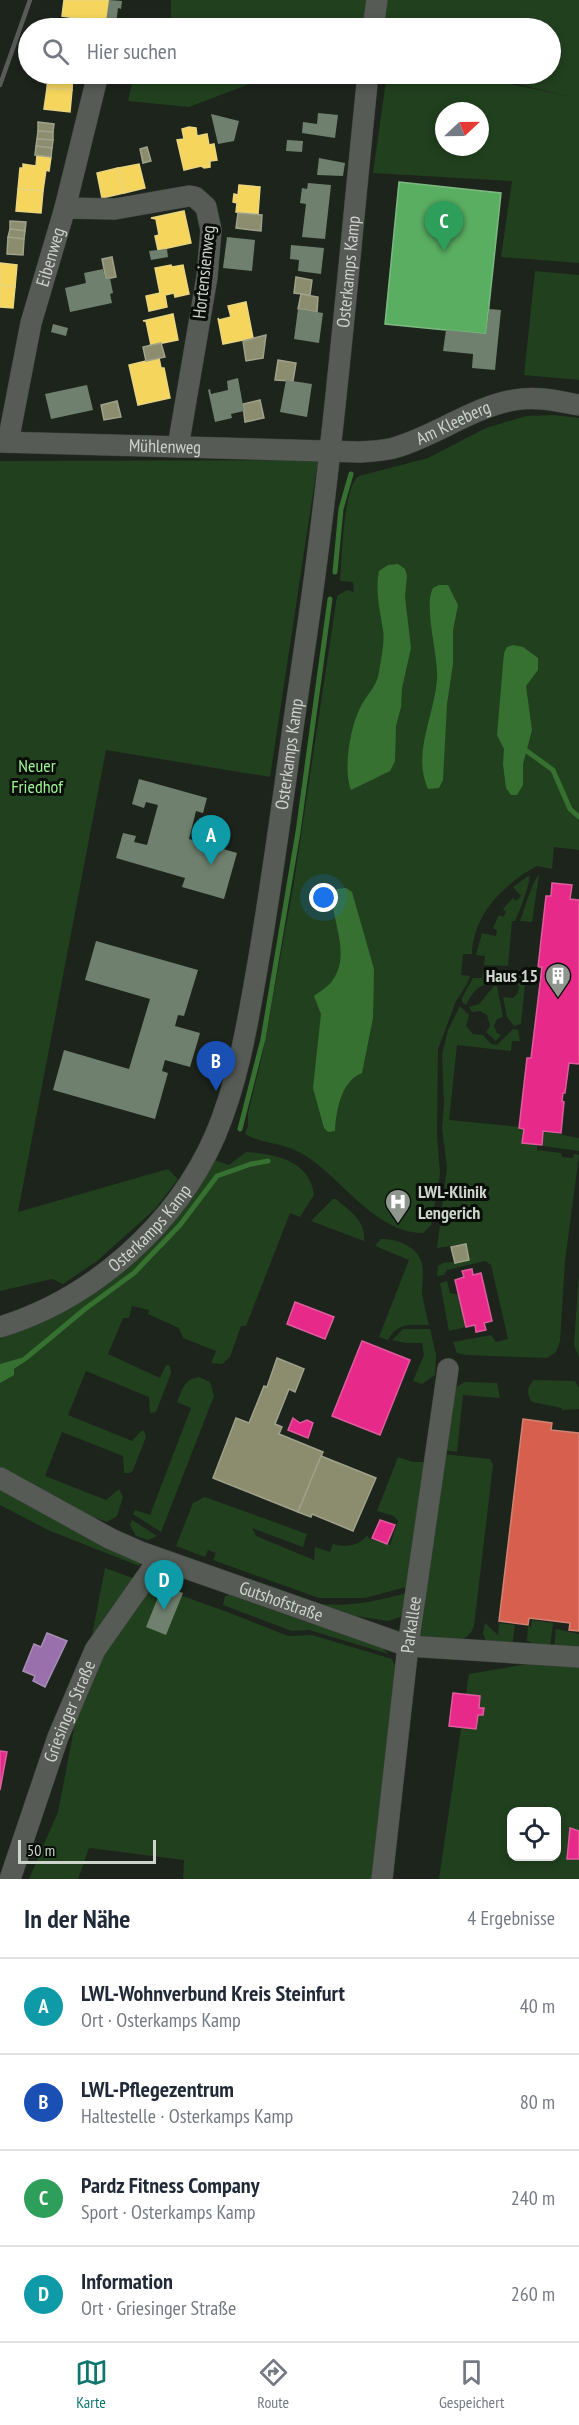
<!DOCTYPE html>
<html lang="de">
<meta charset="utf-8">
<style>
:root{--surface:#fff;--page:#f2f2f3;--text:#1f2937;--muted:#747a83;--line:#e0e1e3;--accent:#0f766e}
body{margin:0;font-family:"PT Sans Narrow",sans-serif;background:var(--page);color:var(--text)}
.controls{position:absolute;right:18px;bottom:18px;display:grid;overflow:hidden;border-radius:12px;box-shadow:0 3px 9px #0003}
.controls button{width:54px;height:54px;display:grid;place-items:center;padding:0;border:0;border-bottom:2px solid var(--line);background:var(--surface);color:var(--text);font:30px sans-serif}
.compass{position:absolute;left:435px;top:102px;width:54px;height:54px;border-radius:50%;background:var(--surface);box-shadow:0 3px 9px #0003;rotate:68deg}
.scale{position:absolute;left:18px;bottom:15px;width:138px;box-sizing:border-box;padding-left:6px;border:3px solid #ccd4cb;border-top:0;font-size:16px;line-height:21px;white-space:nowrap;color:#ccd4cb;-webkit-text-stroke:4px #090e08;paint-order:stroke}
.you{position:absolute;left:324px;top:898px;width:21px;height:21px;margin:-15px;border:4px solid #fff;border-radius:50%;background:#1a73e8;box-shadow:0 0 0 9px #1a73e833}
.badge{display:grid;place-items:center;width:39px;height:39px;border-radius:50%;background:var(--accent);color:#fff;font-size:20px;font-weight:700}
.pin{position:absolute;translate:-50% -50px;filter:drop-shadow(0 2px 3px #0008)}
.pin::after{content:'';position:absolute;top:32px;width:21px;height:18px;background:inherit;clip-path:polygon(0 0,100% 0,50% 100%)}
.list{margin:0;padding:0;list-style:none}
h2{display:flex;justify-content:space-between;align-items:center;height:78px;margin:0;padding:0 24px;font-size:26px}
h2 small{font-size:20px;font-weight:400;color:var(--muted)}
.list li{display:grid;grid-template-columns:39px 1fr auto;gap:18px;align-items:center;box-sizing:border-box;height:96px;padding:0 24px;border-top:2px solid var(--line)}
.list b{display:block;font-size:22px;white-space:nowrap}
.list p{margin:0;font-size:20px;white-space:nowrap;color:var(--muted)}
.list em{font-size:20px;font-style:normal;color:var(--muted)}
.icon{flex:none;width:33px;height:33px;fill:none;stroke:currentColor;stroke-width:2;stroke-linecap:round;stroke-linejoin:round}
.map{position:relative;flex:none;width:579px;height:1879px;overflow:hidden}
.search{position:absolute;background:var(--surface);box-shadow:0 3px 9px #0003;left:18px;right:18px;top:18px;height:66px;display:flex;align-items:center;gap:15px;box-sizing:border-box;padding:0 21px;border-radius:33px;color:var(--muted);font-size:22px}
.sheet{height:462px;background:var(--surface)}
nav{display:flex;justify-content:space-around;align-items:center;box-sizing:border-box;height:84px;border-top:2px solid var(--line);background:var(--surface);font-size:16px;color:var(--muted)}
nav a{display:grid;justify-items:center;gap:3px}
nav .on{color:var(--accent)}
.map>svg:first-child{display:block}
.green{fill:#21401e;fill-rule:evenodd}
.water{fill:#367131}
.homes{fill:#f6d55c;stroke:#e9d57d;stroke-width:1.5}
.shops{fill:#d6604d;stroke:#d38373;stroke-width:1.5}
.offices{fill:#9970ab;stroke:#a88eb5;stroke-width:1.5}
.health{fill:#e7298a;stroke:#df5c9e;stroke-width:1.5}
.public{fill:#5aae61;stroke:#7cb981;stroke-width:1.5}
.industry{fill:#8c8c6e;stroke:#9fa28a;stroke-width:1.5}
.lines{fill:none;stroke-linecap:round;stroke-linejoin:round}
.stream{stroke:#367131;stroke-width:5}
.building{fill:#70806e}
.street-casing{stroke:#3b413b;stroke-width:22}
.street{stroke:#565b55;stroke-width:21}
.rail{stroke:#575c56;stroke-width:4.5}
.labels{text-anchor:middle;stroke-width:6;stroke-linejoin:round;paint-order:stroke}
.street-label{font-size:18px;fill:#ccd4cb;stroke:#090e08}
.park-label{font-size:18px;fill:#9ff595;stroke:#090e08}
.poi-label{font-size:18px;font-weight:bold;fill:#ccd4cb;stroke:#090e08;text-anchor:end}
</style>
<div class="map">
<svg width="579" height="1879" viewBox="0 0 579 1879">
<rect width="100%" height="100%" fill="#1d241c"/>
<g class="green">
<path d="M171 0H579V263L501 257 512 181 373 173 387 74H463L568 96 474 74H550V28H171ZM444 111H480V147H444Z"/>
<path d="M134 74H276L189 107 128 101Z"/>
<path d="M535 271 579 275V380L524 375Z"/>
<path d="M553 415 579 418V850L554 847 552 869 537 866C504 884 473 914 472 954H463L461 975 470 976 467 984 456 1001 438 1049 437 1135 440 1174 431 1225 423 1233C372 1233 338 1171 297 1151 281 1143 259 1143 245 1134L248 1126V1113L263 1052 294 882 337 596 347 590 354 592 353 582 340 581C342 560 343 486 359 476L428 458 486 428 526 416Z"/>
<path d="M318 460 270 777 106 750 18 1212 168 1169 178 1179 155 1209 97 1261 63 1284 52 1279 0 1291V461Z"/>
<path d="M539 875 532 922 520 921C524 911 533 879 539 875Z"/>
<path d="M528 876 530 877C527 892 521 907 515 921H512L508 966 484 965 485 956 476 955 482 933 496 936 497 930 493 928 499 915 503 917 506 912 503 909 513 898 516 901 521 896 513 887Z"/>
<path d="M483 970 503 971 498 982C478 984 474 990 466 1005L462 1002V998L473 978H482Z"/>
<path d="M507 971 526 973 521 1024 514 1026 507 1017 503 997 513 998 518 993 519 987 514 978H505Z"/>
<path d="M494 986H497L503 1017 497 1019 494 1026 497 1033 501 1035 496 1041 486 1032 490 1026 487 1015 480 1011 472 1012 469 1007 479 1004Z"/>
<path d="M460 1006 469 1015 466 1026 473 1034 483 1035 491 1044 497 1045 513 1029 518 1030 520 1041H512L511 1051 457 1045 449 1120 519 1127 524 1129 522 1143 537 1145V1150L561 1153 562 1157 573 1158 574 1154 579 1155 565 1261 560 1341 556 1352 547 1358 466 1355 457 1353 453 1342 491 1335 496 1342 508 1339 491 1265 485 1261 447 1270 444 1275 437 1276 438 1266 443 1263 469 1260 466 1244 437 1248 447 1167 442 1128 444 1103 442 1055 448 1030Z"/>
<path d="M543 1131 579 1138V1151L543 1146Z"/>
<path d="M246 1152C275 1154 310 1160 314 1195L300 1217 290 1213 246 1326H241L230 1357 222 1364 211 1363 216 1351 183 1338 179 1328 148 1314 149 1310 132 1306 129 1318H123L108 1354 160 1378 166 1365 170 1366 171 1373 156 1412 150 1413 149 1397 86 1371 68 1415 132 1441 142 1430 144 1431 146 1437 133 1470 130 1473H124L123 1456 62 1432 45 1476 106 1500 119 1489 123 1497 117 1516 107 1522 85 1514 0 1469V1339L58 1315 101 1289 138 1257 214 1160 229 1165Z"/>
<path d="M333 1199H336C351 1212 366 1221 364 1241L311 1221Z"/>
<path d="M381 1239C396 1238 419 1247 422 1264 424 1273 422 1283 422 1293 424 1304 426 1314 429 1325 410 1325 398 1322 388 1340L379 1337 409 1260 375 1246Z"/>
<path d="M579 1273V1357L574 1345Z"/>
<path d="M447 1281 450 1293 459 1295 466 1327 449 1331 440 1283Z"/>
<path d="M403 1329H430L436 1355 435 1375 422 1384 413 1381 424 1355 422 1343H405L392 1340Z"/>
<path d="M199 1377 210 1382 214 1396 161 1532 133 1514 135 1510 150 1515 191 1408 177 1402C182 1390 184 1379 199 1377Z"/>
<path d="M534 1380 575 1381 579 1388V1409L562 1410V1408L532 1402C526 1393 527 1387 534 1380Z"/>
<path d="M465 1382 497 1383 500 1398 463 1395 457 1452 444 1450 453 1389Z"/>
<path d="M443 1454 490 1459 493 1465 474 1626C467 1648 441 1640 423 1639L421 1635Z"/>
<path d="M398 1457 413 1462H424L410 1586 365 1598H319L213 1560 216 1553 208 1550 205 1557 176 1546 193 1503 205 1497 307 1534 303 1547 252 1528 256 1536 314 1560 315 1547 330 1552 333 1544C347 1548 357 1546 367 1536L370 1539 390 1545 398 1521 394 1516 377 1511Z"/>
<path d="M0 1489 140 1562 139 1566 48 1530 0 1505Z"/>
<path d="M132 1520 157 1536 148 1540 136 1536 130 1525Z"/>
<path d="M105 1568 230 1613 288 1636 312 1635 392 1659 396 1669 378 1857 372 1879H183L184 1860 89 1848 78 1879H29L58 1812Z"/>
<path d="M409 1592 405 1611 400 1617 388 1621 336 1613 319 1604C351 1607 379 1601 409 1592Z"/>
<path d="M230 1595 382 1648 389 1654 309 1630 292 1631 223 1605 225 1596Z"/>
<path d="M532 1620 553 1623 550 1647 531 1648V1642L527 1641 528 1627 531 1626Z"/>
<path d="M485 1623 498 1635 499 1623 515 1625 512 1647 486 1641 483 1633Z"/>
<path d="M556 1629 579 1634V1651L554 1649Z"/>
<path d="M579 1655V1879H439L469 1674ZM512 1812H556V1856H512Z"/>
</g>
<g class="water">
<path d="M398 564 405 569 407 576 405 597 411 648 402 688 401 707 396 726 395 761 390 771 351 790C343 770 350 728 360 708 366 695 377 687 379 672 381 659 385 642 383 630 380 610 375 591 379 571L388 565Z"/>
<path d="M439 585H448L458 605 453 630V664L447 704 443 780 439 788 428 789C412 753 434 717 437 680 439 656 423 607 433 588Z"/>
<path d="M513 645 523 647 538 658V670L526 686 532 730 523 764V785L517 795H511L506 788 503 764 504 749 497 735 504 653 507 647Z"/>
<path d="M346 888 352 892 374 969 373 1018 362 1073C341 1081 336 1111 335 1131L328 1132 324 1128 313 1088 321 1014 314 996C320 991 328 987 332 981 352 955 331 921 332 892L337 889Z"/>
<path d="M21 1358 14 1367V1375L0 1383V1364Z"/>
</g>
<g class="homes">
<path d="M64 0H109L106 22 62 16Z"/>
<path d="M48 74H73L72 90 47 88Z"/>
<path d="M47 88 72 90 70 112 44 109Z"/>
<path d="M189 127 196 128 197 136 207 134 209 145 214 144 217 160 210 161V167L204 168 201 166 184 170 177 140 184 139 182 129Z"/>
<path d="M37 155 51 157 49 171 46 170 43 191 18 189 20 168H23V164L36 166Z"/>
<path d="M139 164 145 188 124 193 118 168Z"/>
<path d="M118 168 124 193 102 198 97 173Z"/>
<path d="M239 185 260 187 258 214 236 212 237 203 233 202 234 194 238 195Z"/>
<path d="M18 189 43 191 41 213 16 211Z"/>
<path d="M184 211 191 243 158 250 155 236 159 235 156 219 151 218Z"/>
<path d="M0 263 17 265 15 287 0 285Z"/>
<path d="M171 265 172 267 183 265 189 294 175 297 174 293 165 295 167 307 149 311 146 296 160 293 155 268Z"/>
<path d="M0 285 15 287 13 308 0 307Z"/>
<path d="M246 302 253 338 223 344 218 318 219 320 231 317 228 306Z"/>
<path d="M173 314 178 340 148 346 151 345 146 321H143Z"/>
<path d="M159 358 161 368H164L170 398 138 405 129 365Z"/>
</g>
<path class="shops" d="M523 1419 552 1423 551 1430 579 1433V1631L569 1630 570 1623 529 1618 528 1625 499 1621Z"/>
<path class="offices" d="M47 1633 67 1641 45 1687 33 1681 35 1676 23 1671 34 1644 41 1647Z"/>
<g class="health">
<path d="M552 883 572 885 570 899 579 900V1064L569 1063 565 1093H563L562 1101 564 1102 561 1133 543 1131 542 1145 522 1143 524 1129 519 1128 527 1058H531L542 967H538L546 896H551Z"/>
<path d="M472 1269 473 1275 481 1273 492 1321 484 1323 486 1330 476 1332 475 1325 466 1327 455 1280 464 1277 462 1271Z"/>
<path d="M295 1302 334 1317 325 1339 287 1324Z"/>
<path d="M362 1341 410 1360 380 1435 332 1416Z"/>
<path d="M293 1418 300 1423 307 1420 313 1423 308 1438 288 1430Z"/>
<path d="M380 1520 395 1525 387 1544 372 1538Z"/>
<path d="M453 1693 480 1696 479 1708H484L483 1715H478L476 1729 449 1726Z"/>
<path d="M0 1751 7 1752 0 1790Z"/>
<path d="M570 1828 579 1831V1859H567Z"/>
</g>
<path class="public" d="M399 182 501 193 486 334 385 324Z"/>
<g class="industry">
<path d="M38 122 54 124 53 132 38 131Z"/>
<path d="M38 131 53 132V140L37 139Z"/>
<path d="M37 139 53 140 52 148 36 146Z"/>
<path d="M36 146 52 148 51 157 35 155Z"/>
<path d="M147 147 151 161 143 163 140 149Z"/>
<path d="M238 213 262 215 261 231 236 228Z"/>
<path d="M10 221 26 222 25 231 10 229Z"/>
<path d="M10 229 25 231 24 239 8 237Z"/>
<path d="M8 237 24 239 23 255 7 254Z"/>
<path d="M112 257 116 277 106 279 102 259Z"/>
<path d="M296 277 312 280 310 295 294 293Z"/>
<path d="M301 294 318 297 317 312 298 309Z"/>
<path d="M266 335 263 358 246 361 243 341Z"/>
<path d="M161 343 165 357 146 361 143 347Z"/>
<path d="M278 360 296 363 293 381 275 380Z"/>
<path d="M260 400 264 418 245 422 243 404Z"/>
<path d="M117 401 121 417 104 420 101 405Z"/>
<path d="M466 1244 469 1260 455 1263 451 1247Z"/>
<path d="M277 1358 304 1369 295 1392 289 1389 275 1424 282 1427 279 1434 323 1452 298 1512 213 1478 236 1418 249 1423 264 1386 267 1387Z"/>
<path d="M321 1456 376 1478 353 1531 312 1514 311 1517 298 1512Z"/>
</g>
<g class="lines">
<g class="stream">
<path d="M335 572 341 509 351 474"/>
<path d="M524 749 553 770 570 809 579 817"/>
<path d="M240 1129 263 1039 298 832 330 599"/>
<path d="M0 1375 26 1358 85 1309 134 1273 180 1225 217 1176 251 1164 268 1161"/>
</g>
</g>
<g class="building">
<path d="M109 0 122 1 121 9 118 8 116 24 106 22Z"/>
<path d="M318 113 338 115 335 138 302 133 303 122 317 124Z"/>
<path d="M211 114 239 121 234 141 218 144Z"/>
<path d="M287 140 303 141 302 152 286 151Z"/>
<path d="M319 158 345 163 343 176 317 175Z"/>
<path d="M308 183 331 185 325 239 302 237 306 204 300 203 302 188 307 189Z"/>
<path d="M227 237 255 240 252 271 223 268Z"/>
<path d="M291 245 324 248 321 274 298 271 299 260 290 259Z"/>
<path d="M167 249 168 257 151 260 149 251Z"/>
<path d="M103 269 106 279 110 278 113 293 110 294 112 303 70 312 65 288 86 283 84 273Z"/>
<path d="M298 309 323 313 319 343 294 339Z"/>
<path d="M489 309 501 310 495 370 472 368 473 354 443 351 446 330 486 334Z"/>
<path d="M53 324 68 328 66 336 51 332Z"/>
<path d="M238 378 244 411 231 414 232 418 215 422 208 390 210 389 211 394 228 390 227 381Z"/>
<path d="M286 380 312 384 307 417 280 412Z"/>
<path d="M87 385 93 410 51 419 45 394Z"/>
<path d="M139 779 207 798 203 813 196 811 189 839 237 853 224 899 182 887 185 878 116 858 123 833 136 836 134 842 147 845 158 805 146 802 144 808 132 804Z"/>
<path d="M96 941 198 970 184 1016 178 1015 175 1026 200 1033 196 1047 190 1067 165 1060 162 1071 168 1073 155 1119 53 1090 64 1050 129 1069 150 999 85 980Z"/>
<path d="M163 1585 183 1593 166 1635 146 1627Z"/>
</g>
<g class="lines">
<defs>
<g id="street">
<path d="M373 28 377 0"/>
<path d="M65 208 115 209 189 196 195 197 206 207 211 230 207 277 178 447"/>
<path id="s1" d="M0 442 360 452C372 451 386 451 397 447 437 435 473 407 514 400 537 396 557 401 579 405"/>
<path id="s2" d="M8 442 31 323 65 208 98 74"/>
<path id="s3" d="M0 1327C92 1299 176 1225 215 1136 238 1082 247 1026 257 969 268 906 277 842 286 778 295 710 306 642 315 574 337 408 351 240 368 74"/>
<path id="s4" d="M0 1478 111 1539 143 1553 408 1646 579 1657"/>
<path id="s5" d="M10 1879 58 1737 95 1650 159 1559"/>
<path id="s6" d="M382 1879 408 1646 448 1369"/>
</g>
</defs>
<use href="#street" class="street-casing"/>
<use href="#street" class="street"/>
<path class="rail" d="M0 85 30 0"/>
</g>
<defs>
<symbol id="building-pin" viewBox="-11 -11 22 30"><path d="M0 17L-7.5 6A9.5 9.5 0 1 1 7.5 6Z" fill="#8f968e" stroke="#090e08"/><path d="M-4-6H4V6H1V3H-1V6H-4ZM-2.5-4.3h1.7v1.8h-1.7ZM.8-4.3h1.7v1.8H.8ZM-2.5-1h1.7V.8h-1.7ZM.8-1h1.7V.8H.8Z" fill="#fff"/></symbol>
<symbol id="hospital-pin" viewBox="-11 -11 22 30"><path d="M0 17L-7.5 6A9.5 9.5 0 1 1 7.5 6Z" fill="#8f968e" stroke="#090e08"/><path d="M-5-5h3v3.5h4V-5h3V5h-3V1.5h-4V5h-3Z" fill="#fff"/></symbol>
</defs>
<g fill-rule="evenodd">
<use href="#building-pin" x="543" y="961" width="30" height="40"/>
<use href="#hospital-pin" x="383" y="1187" width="30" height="40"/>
</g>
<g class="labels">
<g class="street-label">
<text dy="6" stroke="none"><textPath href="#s2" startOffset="190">Eibenweg</textPath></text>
<text transform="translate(204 272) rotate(-84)" y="6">Hortensienweg</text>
<text dy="6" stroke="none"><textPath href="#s3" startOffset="1172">Osterkamps Kamp</textPath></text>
<text dy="6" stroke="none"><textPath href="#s1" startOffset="459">Am Kleeberg</textPath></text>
<text dy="6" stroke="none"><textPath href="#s1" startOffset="165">Mühlenweg</textPath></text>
<text dy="6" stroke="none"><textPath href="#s3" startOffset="686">Osterkamps Kamp</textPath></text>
<text dy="6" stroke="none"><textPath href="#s3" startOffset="182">Osterkamps Kamp</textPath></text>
<text dy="6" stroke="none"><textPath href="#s4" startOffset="308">Gutshofstraße</textPath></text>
<text dy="6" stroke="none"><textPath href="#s6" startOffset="256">Parkallee</textPath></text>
<text dy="6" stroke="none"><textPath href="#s5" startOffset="178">Griesinger Straße</textPath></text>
</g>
<g class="park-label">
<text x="37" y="772">Neuer<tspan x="37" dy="21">Friedhof</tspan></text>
</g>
<g class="poi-label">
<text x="538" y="982">Haus 15</text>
<text x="418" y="1198" text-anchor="start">LWL-Klinik<tspan x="418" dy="21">Lengerich</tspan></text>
</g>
</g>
</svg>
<div class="controls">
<button><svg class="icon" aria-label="locate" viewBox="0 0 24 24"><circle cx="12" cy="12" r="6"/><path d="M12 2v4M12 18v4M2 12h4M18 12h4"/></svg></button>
</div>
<svg class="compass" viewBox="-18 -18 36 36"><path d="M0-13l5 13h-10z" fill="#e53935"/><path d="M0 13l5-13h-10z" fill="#747a83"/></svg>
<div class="scale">50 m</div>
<div class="you"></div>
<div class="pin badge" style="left:211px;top:865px;background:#0f9aa8">A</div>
<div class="pin badge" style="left:216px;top:1091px;background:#1a4fb4">B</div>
<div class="pin badge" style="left:444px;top:251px;background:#2e9e5b">C</div>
<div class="pin badge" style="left:164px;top:1610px;background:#0f9aa8">D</div>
<div class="search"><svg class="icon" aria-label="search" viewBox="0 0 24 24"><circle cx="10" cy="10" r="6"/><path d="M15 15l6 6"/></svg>Hier suchen</div>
</div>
<section class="sheet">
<h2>In der Nähe<small>4 Ergebnisse</small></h2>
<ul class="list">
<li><span class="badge" style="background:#0f9aa8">A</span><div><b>LWL-Wohnverbund Kreis Steinfurt</b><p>Ort · Osterkamps Kamp</p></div><em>40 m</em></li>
<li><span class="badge" style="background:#1a4fb4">B</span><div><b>LWL-Pflegezentrum</b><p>Haltestelle · Osterkamps Kamp</p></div><em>80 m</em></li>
<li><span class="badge" style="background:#2e9e5b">C</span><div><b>Pardz Fitness Company</b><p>Sport · Osterkamps Kamp</p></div><em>240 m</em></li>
<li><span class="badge" style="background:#0f9aa8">D</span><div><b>Information</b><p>Ort · Griesinger Straße</p></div><em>260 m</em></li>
</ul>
</section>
<nav>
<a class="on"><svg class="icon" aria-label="map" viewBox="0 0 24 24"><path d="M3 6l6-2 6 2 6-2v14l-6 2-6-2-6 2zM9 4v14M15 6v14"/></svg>Karte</a>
<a><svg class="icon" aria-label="directions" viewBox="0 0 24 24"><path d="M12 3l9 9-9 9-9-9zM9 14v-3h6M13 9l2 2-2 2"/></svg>Route</a>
<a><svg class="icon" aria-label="saved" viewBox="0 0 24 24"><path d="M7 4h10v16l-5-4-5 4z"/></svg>Gespeichert</a>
</nav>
